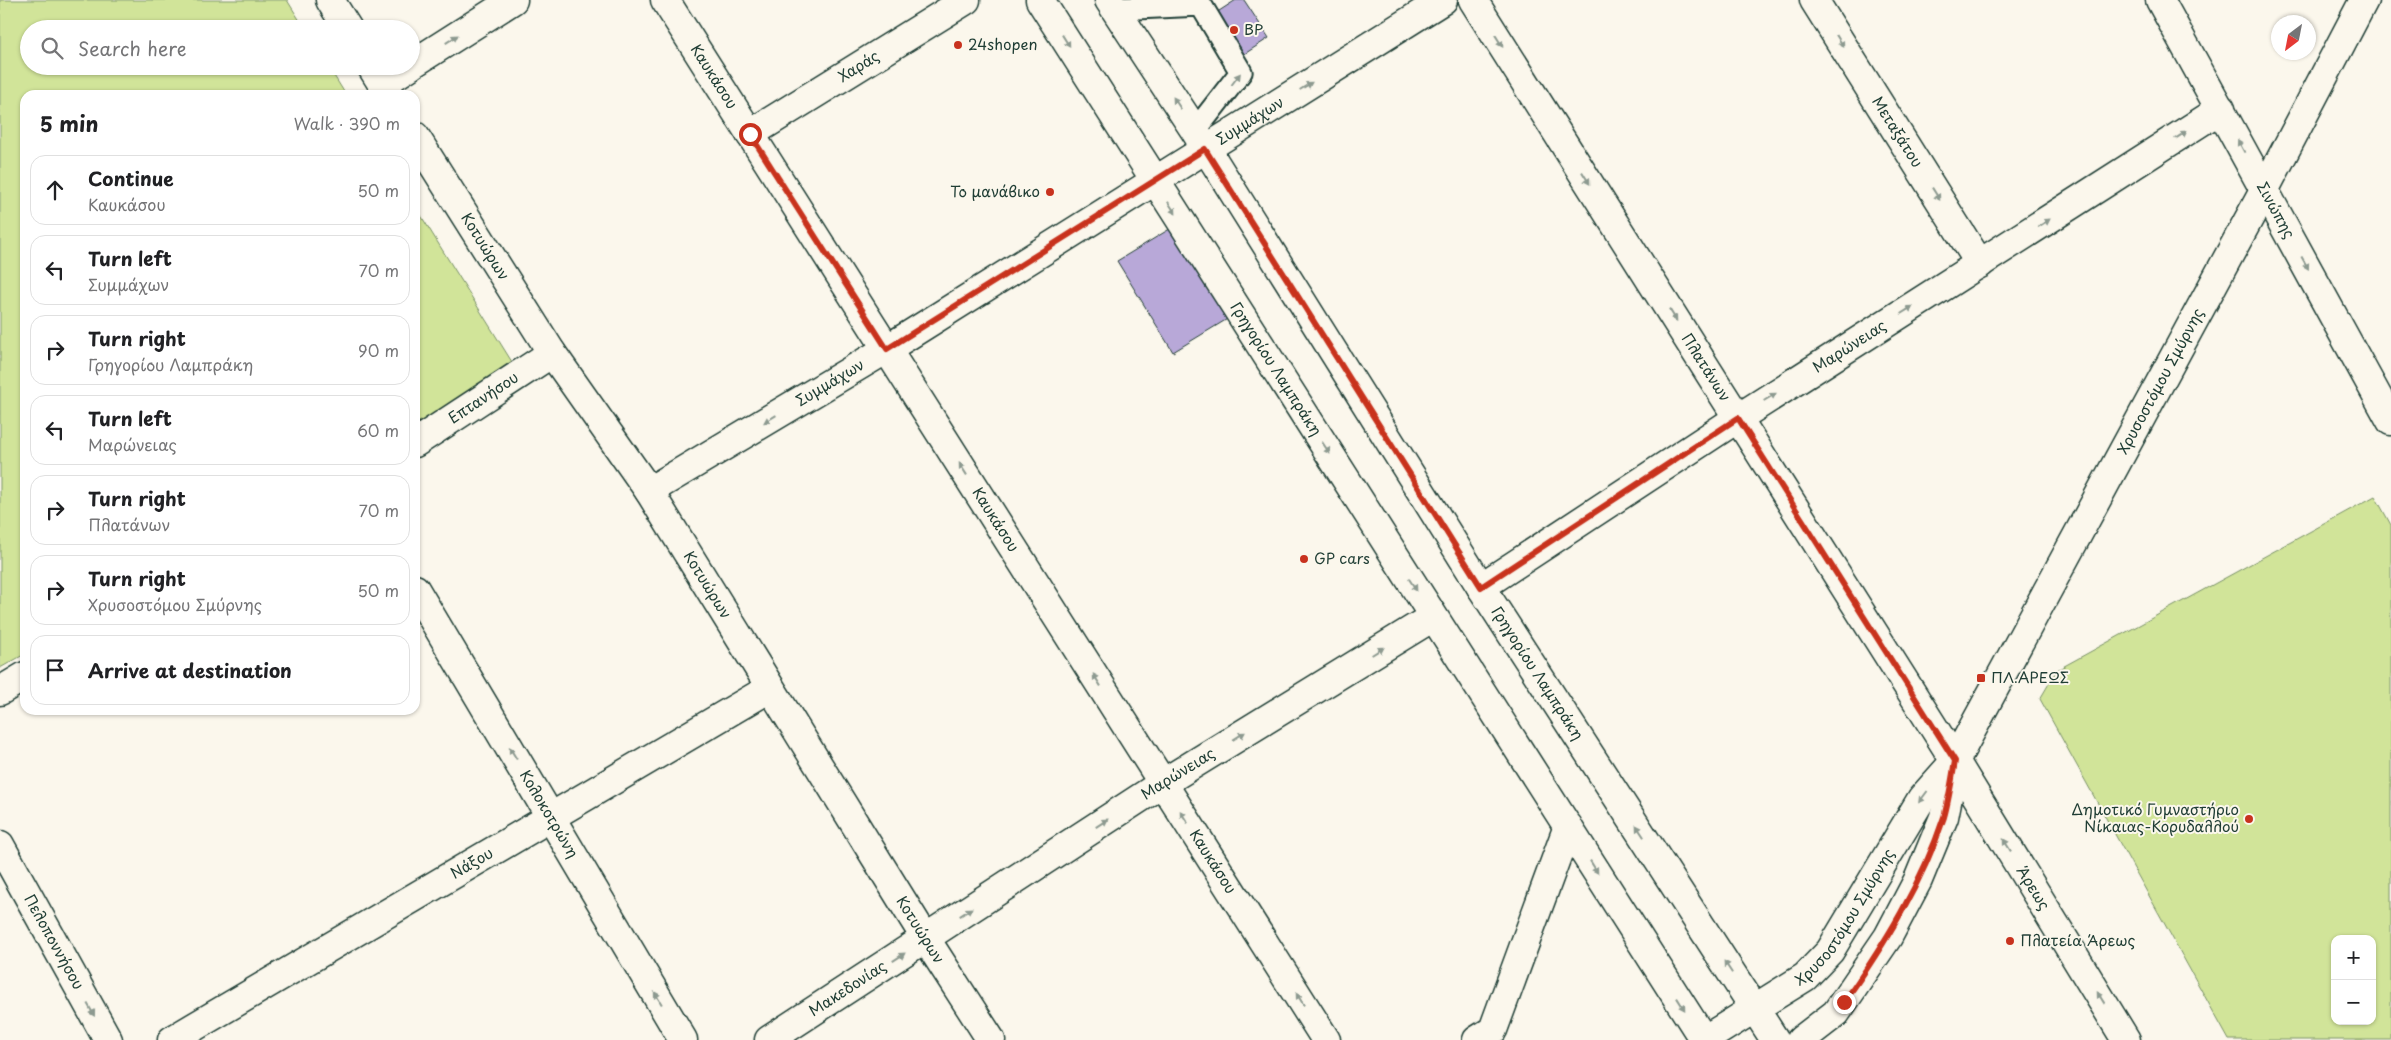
<!DOCTYPE html>
<meta charset="utf-8">
<style>
:root{--surface:#fff;--page:#f2f2f2;--text:#202124;--muted:#757577;--line:#e0e0e0}
body{margin:0;font-family:"Playpen Sans",sans-serif;background:var(--page);color:var(--text)}
.controls{position:absolute;right:15px;bottom:15px;display:grid;overflow:hidden;border-radius:10px;box-shadow:0 1px 4px #0004}
.controls button{width:45px;height:45px;display:grid;place-items:center;padding:0;border:0;border-bottom:1px solid var(--line);background:var(--surface);color:var(--text);font:25px sans-serif}
.compass{position:absolute;left:2271px;top:15px;width:45px;height:45px;border-radius:50%;background:var(--surface);box-shadow:0 1px 4px #0004;rotate:212deg}
.stop{position:absolute;width:15px;height:15px;margin:-11px;border:4px solid #c8321e;border-radius:50%;background:#fff}
.stop.end{background:#c8321e;border-color:#fff;box-shadow:0 1px 5px #0008}
.list{margin:0;padding:0;list-style:none}
h2{display:flex;justify-content:space-between;align-items:center;height:65px;margin:0;padding:0 20px;font-size:21px}
h2 small{font-size:16px;font-weight:400;color:var(--muted)}
.list li{display:grid;grid-template-columns:32px 1fr auto;gap:15px;align-items:center;box-sizing:border-box;height:70px;margin:0 10px 10px;padding:0 10px;border:1px solid var(--line);border-radius:15px}
.list b{display:block;font-size:19px;white-space:nowrap}
.list p{margin:0;font-size:16px;white-space:nowrap;color:var(--muted)}
.list em{font-size:16px;font-style:normal;color:var(--muted)}
.icon{flex:none;width:28px;height:28px;fill:none;stroke:currentColor;stroke-width:2;stroke-linecap:round;stroke-linejoin:round}
.map{position:relative;flex:none;width:2391px;height:1040px;overflow:hidden}
.search{position:absolute;background:var(--surface);box-shadow:0 1px 4px #0004;left:20px;top:20px;width:400px;height:55px;display:flex;align-items:center;gap:12px;box-sizing:border-box;padding:0 18px;border-radius:28px;color:var(--muted);font-size:19px}
.panel{position:absolute;background:var(--surface);box-shadow:0 1px 4px #0004;left:20px;top:90px;width:400px;height:625px;border-radius:15px}
.map>svg:first-child{display:block}
.green{fill:#d1e499;stroke:#789066;fill-rule:evenodd}
.building{fill:#b8a8d8;stroke:#1f3d34}
.lines{fill:none;stroke-linecap:round;stroke-linejoin:round}
.service-casing{stroke:#1f3d34;stroke-width:25}
.pedestrian-casing{stroke:#1f3d34;stroke-width:31}
.minor-casing{stroke:#1f3d34;stroke-width:31}
.secondary-casing{stroke:#1f3d34;stroke-width:31}
.service{stroke:#fbf7ec;stroke-width:21}
.pedestrian{stroke:#fbf7ec;stroke-width:28}
.minor{stroke:#fbf7ec;stroke-width:28}
.secondary{stroke:#fbf7ec;stroke-width:28}
.oneway{fill:#8d9a90}
.route{stroke:#c8321e;stroke-width:6}
.poi-dot{fill:#c8321e;stroke:#fbf7ec;stroke-width:2}
.labels{text-anchor:middle;stroke-width:4;stroke-linejoin:round;paint-order:stroke}
.poi-label{font-size:15px;fill:#1f3d34;stroke:#fbf7ec;text-anchor:start}
.street-label{font-size:15px;fill:#1f3d34;stroke:#fbf7ec}
</style>
<div class="map">
<svg width="2391" height="1040" viewBox="0 0 2391 1040">
<rect width="100%" height="100%" fill="#fbf7ec"/>
<filter id="ink" filterUnits="userSpaceOnUse"><feTurbulence type="fractalNoise" baseFrequency=".02" numOctaves="2"/><feDisplacementMap in="SourceGraphic" scale="10" xChannelSelector="R" yChannelSelector="G"/><feConvolveMatrix kernelMatrix="1 2 1 2 8 2 1 2 1" color-interpolation-filters="sRGB"/></filter>
<g filter="url(#ink)">
<g class="green">
<path d="M0 0H287L305 29H29V66H328L346 95H25V654L0 668Z"/>
<path d="M415 206 517 370 415 429Z"/>
<path d="M2375 496 2391 525V1040H2229L2040 699 2057 670ZM2335 939H2372V1021H2335Z"/>
</g>
<g class="building">
<path d="M1236 0H1244L1269 38 1226 66 1199 24Z"/>
<path d="M1173 227 1229 318 1173 352 1117 261Z"/>
</g>
<g class="lines">
<defs>
<path id="service" d="M1115 9 1201 5 1241 72 1195 131"/>
<g id="pedestrian">
<path d="M330 0 348 29"/>
<path d="M371 66 389 95"/>
<path id="s1" d="M750 134 966 0"/>
<path id="s2" d="M415 136 552 353 649 491 926 939"/>
<path d="M1477 1040 1493 1030 1568 826"/>
</g>
<g id="minor">
<path id="s3" d="M665 0 1326 1040"/>
<path id="s4" d="M1473 0 1955 761 2126 1040"/>
<path id="s5" d="M1814 0 1980 264"/>
<path id="s6" d="M2160 0 2391 421"/>
<path d="M411 65 513 0"/>
<path d="M382 84 410 66"/>
<path id="s7" d="M415 443 552 353"/>
<path id="s8" d="M649 491 887 349 1443 0"/>
<path id="s9" d="M1481 587 1738 418 2221 109"/>
<path id="s10" d="M415 589 683 1040"/>
<path d="M0 691 25 676"/>
<path id="s11" d="M0 845 108 1040"/>
<path d="M926 939 991 1040"/>
<path id="s12" d="M172 1040 770 688"/>
<path id="s13" d="M769 1040 1163 783 1433 617"/>
</g>
<g id="secondary">
<path id="s14" d="M1040 0 1704 1040"/>
<path id="s15" d="M1109 0 1195 131 1481 587 1775 1040"/>
<path id="s16" d="M1704 1040 1805 977 1830 951 1922 798 1955 761 2265 189 2364 0"/>
<path d="M1801 1040 1836 1013 1888 937 1918 880 1944 817 1955 762"/>
</g>
</defs>
<use href="#service" class="service-casing"/>
<use href="#pedestrian" class="pedestrian-casing"/>
<use href="#minor" class="minor-casing"/>
<use href="#secondary" class="secondary-casing"/>
<use href="#service" class="service"/>
<use href="#pedestrian" class="pedestrian"/>
<use href="#minor" class="minor"/>
<use href="#secondary" class="secondary"/>
</g>
<defs><path id="oneway-solid" d="M-6-.8H1V-3.2L6.5 0L1 3.2V.8H-6Z" transform="scale(1.25)"/></defs>
<g class="oneway">
<use href="#oneway-solid" transform="translate(452 39) rotate(-33)"/>
<use href="#oneway-solid" transform="translate(1066 41) rotate(58)"/>
<use href="#oneway-solid" transform="translate(1499 41) rotate(58)"/>
<use href="#oneway-solid" transform="translate(1840 41) rotate(58)"/>
<use href="#oneway-solid" transform="translate(1236 79) rotate(-53)"/>
<use href="#oneway-solid" transform="translate(1306 86) rotate(-32)"/>
<use href="#oneway-solid" transform="translate(1177 103) rotate(-123)"/>
<use href="#oneway-solid" transform="translate(2181 135) rotate(-33)"/>
<use href="#oneway-solid" transform="translate(2241 146) rotate(-118)"/>
<use href="#oneway-solid" transform="translate(1586 178) rotate(58)"/>
<use href="#oneway-solid" transform="translate(1936 194) rotate(58)"/>
<use href="#oneway-solid" transform="translate(1172 208) rotate(57)"/>
<use href="#oneway-solid" transform="translate(2044 223) rotate(-33)"/>
<use href="#oneway-solid" transform="translate(2305 263) rotate(61)"/>
<use href="#oneway-solid" transform="translate(1907 310) rotate(-32)"/>
<use href="#oneway-solid" transform="translate(1673 315) rotate(58)"/>
<use href="#oneway-solid" transform="translate(1770 397) rotate(-32)"/>
<use href="#oneway-solid" transform="translate(770 419) rotate(149)"/>
<use href="#oneway-solid" transform="translate(1326 448) rotate(57)"/>
<use href="#oneway-solid" transform="translate(963 469) rotate(-122)"/>
<use href="#oneway-solid" transform="translate(1413 585) rotate(57)"/>
<use href="#oneway-solid" transform="translate(1378 651) rotate(-32)"/>
<use href="#oneway-solid" transform="translate(1097 680) rotate(-122)"/>
<use href="#oneway-solid" transform="translate(1239 736) rotate(-32)"/>
<use href="#oneway-solid" transform="translate(513 753) rotate(-121)"/>
<use href="#oneway-solid" transform="translate(1923 797) rotate(127)"/>
<use href="#oneway-solid" transform="translate(1184 817) rotate(-122)"/>
<use href="#oneway-solid" transform="translate(1102 823) rotate(-33)"/>
<use href="#oneway-solid" transform="translate(1640 831) rotate(-123)"/>
<use href="#oneway-solid" transform="translate(2007 845) rotate(-122)"/>
<use href="#oneway-solid" transform="translate(1594 867) rotate(58)"/>
<use href="#oneway-solid" transform="translate(966 912) rotate(-33)"/>
<use href="#oneway-solid" transform="translate(899 957) rotate(-33)"/>
<use href="#oneway-solid" transform="translate(1728 967) rotate(-123)"/>
<use href="#oneway-solid" transform="translate(658 998) rotate(-121)"/>
<use href="#oneway-solid" transform="translate(2101 998) rotate(-122)"/>
<use href="#oneway-solid" transform="translate(1300 999) rotate(-122)"/>
<use href="#oneway-solid" transform="translate(1681 1004) rotate(58)"/>
<use href="#oneway-solid" transform="translate(91 1010) rotate(61)"/>
</g>
</g>
<g class="lines" filter="url(#ink)">
<path class="route" d="M750 134 887 349 1205 149 1481 587 1738 418 1955 761C1952 779 1949 799 1944 817 1922 884 1884 945 1844 1002"/>
</g>
<g class="poi-dot">
<circle cx="1234" cy="30" r="5"/>
<circle cx="958" cy="45" r="5"/>
<circle cx="1050" cy="192" r="5"/>
<circle cx="1304" cy="559" r="5"/>
<rect x="1976" y="673" width="10" height="10" rx="2.5"/>
<circle cx="2249" cy="819" r="5"/>
<circle cx="2010" cy="941" r="5"/>
</g>
<g class="labels">
<g class="poi-label">
<text x="1244" y="35">BP</text>
<text x="968" y="50">24shopen</text>
<text x="1040" y="197" text-anchor="end">Το μανάβικο</text>
<text x="1314" y="564">GP cars</text>
<text x="1991" y="683">ΠΛ.ΑΡΕΩΣ</text>
<text x="2239" y="815" text-anchor="end">Δημοτικό Γυμναστήριο<tspan x="2239" dy="17">Νίκαιας-Κορυδαλλού</tspan></text>
<text x="2020" y="946">Πλατεία Άρεως</text>
</g>
<g class="street-label">
<text dy="5" stroke="none"><textPath href="#s1" startOffset="128">Χαράς</textPath></text>
<text dy="5" stroke="none"><textPath href="#s3" startOffset="91">Καυκάσου</textPath></text>
<text dy="5" stroke="none"><textPath href="#s8" startOffset="706">Συμμάχων</textPath></text>
<text dy="5" stroke="none"><textPath href="#s5" startOffset="156">Μεταξάτου</textPath></text>
<text dy="5" stroke="none"><textPath href="#s6" startOffset="240">Σινώπης</textPath></text>
<text dy="5" stroke="none"><textPath href="#s2" startOffset="131">Κοτυώρων</textPath></text>
<text dy="5" stroke="none"><textPath href="#s9" startOffset="440">Μαρώνειας</textPath></text>
<text dy="5" stroke="none"><textPath href="#s14" startOffset="438">Γρηγορίου Λαμπράκη</textPath></text>
<text dy="5" stroke="none"><textPath href="#s4" startOffset="435">Πλατάνων</textPath></text>
<text dy="5" stroke="none"><textPath href="#s16" startOffset="815">Χρυσοστόμου Σμύρνης</textPath></text>
<text dy="5" stroke="none"><textPath href="#s8" startOffset="211">Συμμάχων</textPath></text>
<text dy="5" stroke="none"><textPath href="#s7" startOffset="82">Επτανήσου</textPath></text>
<text dy="5" stroke="none"><textPath href="#s3" startOffset="616">Καυκάσου</textPath></text>
<text dy="5" stroke="none"><textPath href="#s2" startOffset="536">Κοτυώρων</textPath></text>
<text dy="5" stroke="none"><textPath href="#s15" startOffset="798">Γρηγορίου Λαμπράκη</textPath></text>
<text dy="5" stroke="none"><textPath href="#s13" startOffset="488">Μαρώνειας</textPath></text>
<text dy="5" stroke="none"><textPath href="#s10" startOffset="262">Κολοκοτρώνη</textPath></text>
<text dy="5" stroke="none"><textPath href="#s3" startOffset="1021">Καυκάσου</textPath></text>
<text dy="5" stroke="none"><textPath href="#s12" startOffset="348">Νάξου</textPath></text>
<text dy="5" stroke="none"><textPath href="#s4" startOffset="1050">Άρεως</textPath></text>
<text dy="5" stroke="none"><textPath href="#s16" startOffset="191">Χρυσοστόμου Σμύρνης</textPath></text>
<text transform="translate(920 930) rotate(58)" y="5">Κοτυώρων</text>
<text dy="5" stroke="none"><textPath href="#s11" startOffset="111">Πελοποννήσου</textPath></text>
<text dy="5" stroke="none"><textPath href="#s13" startOffset="94">Μακεδονίας</textPath></text>
</g>
</g>
</svg>
<div class="controls">
<button>+</button>
<button>−</button>
</div>
<svg class="compass" viewBox="-18 -18 36 36"><path d="M0-13l5 13h-10z" fill="#e53935"/><path d="M0 13l5-13h-10z" fill="#757577"/></svg>
<div class="stop" style="left:750px;top:134px"></div>
<div class="stop end" style="left:1844px;top:1002px"></div>
<div class="search"><svg class="icon" aria-label="search" viewBox="0 0 24 24"><circle cx="10" cy="10" r="6"/><path d="M15 15l6 6"/></svg>Search here</div>
<section class="panel">
<h2>5 min<small>Walk · 390 m</small></h2>
<ul class="list">
<li><svg class="icon" aria-label="ahead" viewBox="0 0 24 24"><path d="M12 20V5M6 11l6-6 6 6"/></svg><div><b>Continue</b><p>Καυκάσου</p></div><em>50 m</em></li>
<li><svg class="icon" aria-label="left" viewBox="0 0 24 24"><path d="M17 20v-9H6M10 6l-5 5 5 5"/></svg><div><b>Turn left</b><p>Συμμάχων</p></div><em>70 m</em></li>
<li><svg class="icon" aria-label="right" viewBox="0 0 24 24"><path d="M7 20v-9h11M14 6l5 5-5 5"/></svg><div><b>Turn right</b><p>Γρηγορίου Λαμπράκη</p></div><em>90 m</em></li>
<li><svg class="icon" aria-label="left" viewBox="0 0 24 24"><path d="M17 20v-9H6M10 6l-5 5 5 5"/></svg><div><b>Turn left</b><p>Μαρώνειας</p></div><em>60 m</em></li>
<li><svg class="icon" aria-label="right" viewBox="0 0 24 24"><path d="M7 20v-9h11M14 6l5 5-5 5"/></svg><div><b>Turn right</b><p>Πλατάνων</p></div><em>70 m</em></li>
<li><svg class="icon" aria-label="right" viewBox="0 0 24 24"><path d="M7 20v-9h11M14 6l5 5-5 5"/></svg><div><b>Turn right</b><p>Χρυσοστόμου Σμύρνης</p></div><em>50 m</em></li>
<li><svg class="icon" aria-label="arrive" viewBox="0 0 24 24"><path d="M6 21V4h12l-3 4 3 4H6"/></svg><div><b>Arrive at destination</b></div></li>
</ul>
</section>
</div>
